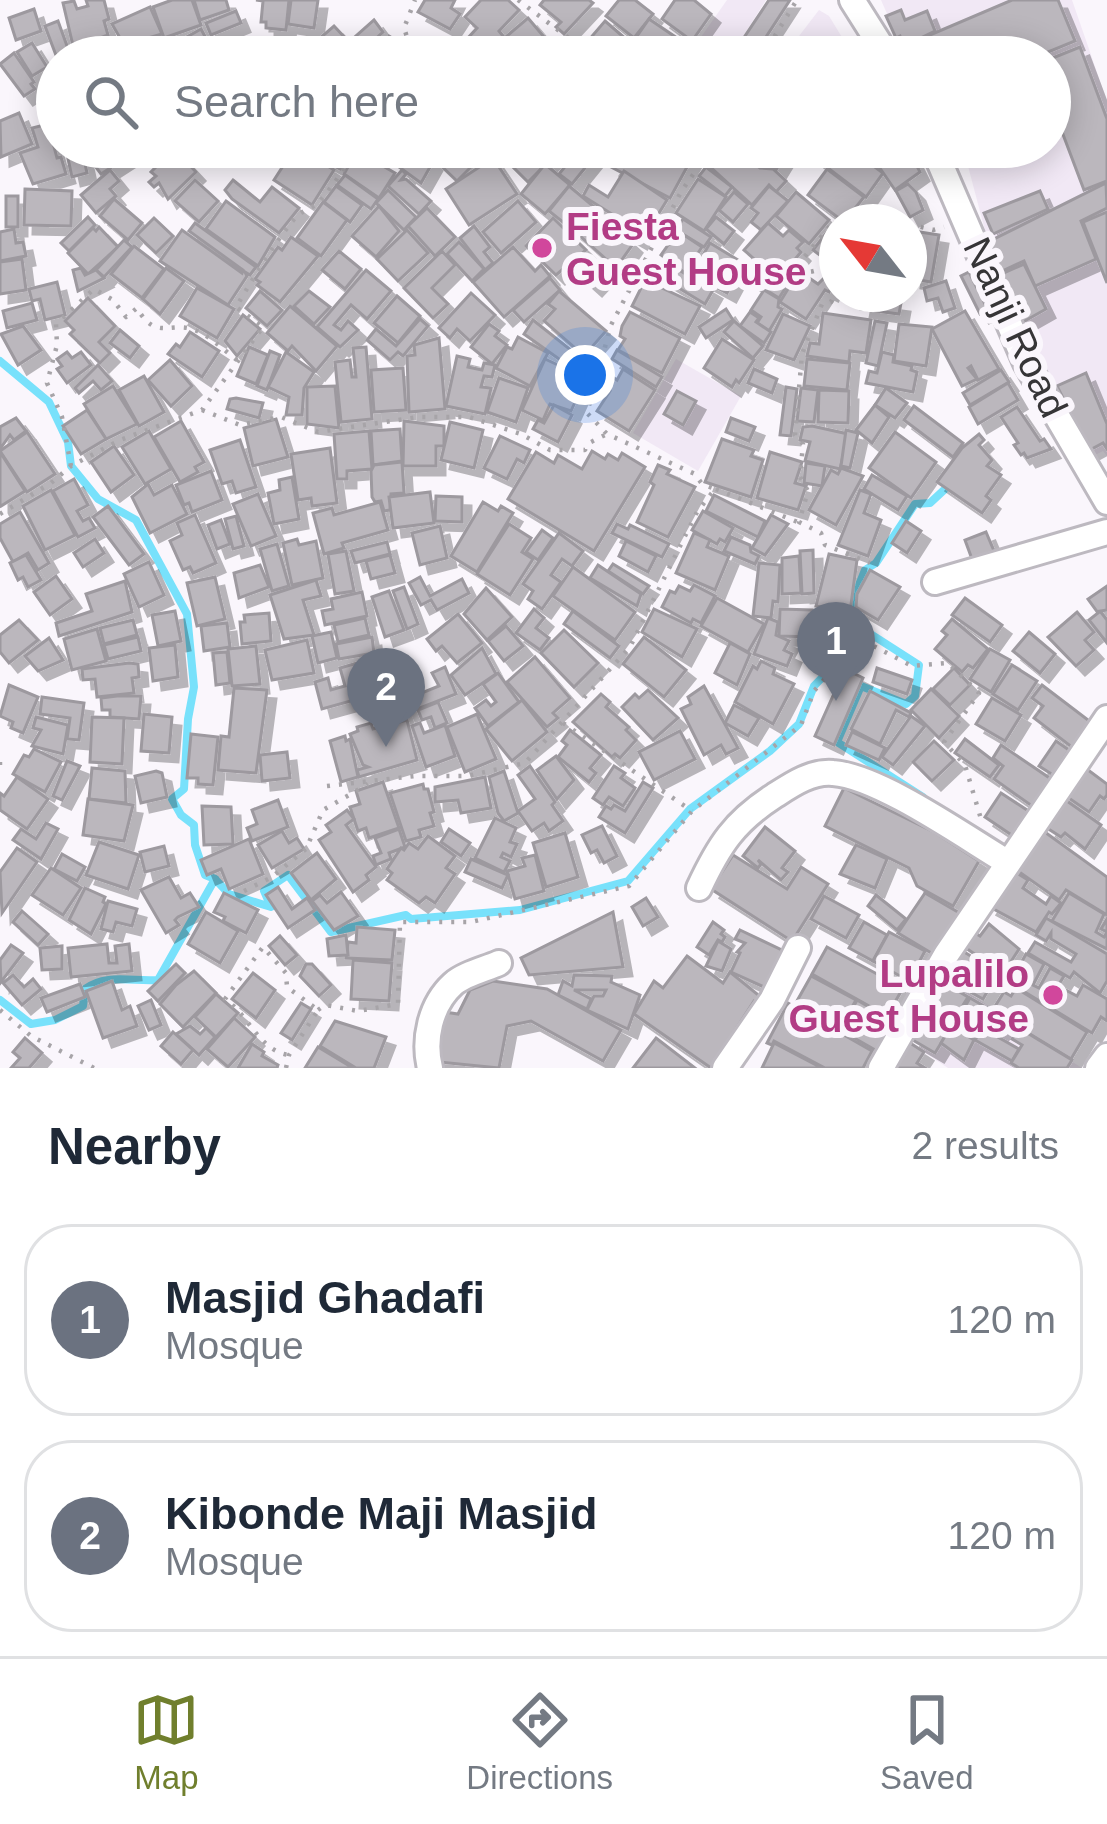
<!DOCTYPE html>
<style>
:root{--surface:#fff;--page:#f6f6f7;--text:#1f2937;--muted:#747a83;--line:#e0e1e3;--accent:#707f2d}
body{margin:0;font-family:Arial,sans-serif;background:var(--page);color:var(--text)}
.compass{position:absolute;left:819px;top:204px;width:108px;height:108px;border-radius:50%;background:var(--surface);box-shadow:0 6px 30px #0003;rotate:301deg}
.you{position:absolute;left:585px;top:375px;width:42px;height:42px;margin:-30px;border:9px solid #fff;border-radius:50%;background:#1a73e8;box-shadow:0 0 0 18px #1a73e833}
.badge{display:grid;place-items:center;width:78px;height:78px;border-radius:50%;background:var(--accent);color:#fff;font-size:39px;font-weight:700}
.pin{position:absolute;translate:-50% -99px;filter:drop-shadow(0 3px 6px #0008)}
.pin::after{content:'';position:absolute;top:63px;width:42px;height:36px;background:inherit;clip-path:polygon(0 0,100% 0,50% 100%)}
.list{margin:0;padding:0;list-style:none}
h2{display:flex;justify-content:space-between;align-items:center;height:156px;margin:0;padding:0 48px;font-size:51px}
h2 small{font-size:39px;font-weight:400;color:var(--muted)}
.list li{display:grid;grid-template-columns:78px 1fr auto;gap:36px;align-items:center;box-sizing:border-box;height:192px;margin:0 24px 24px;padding:0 24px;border:3px solid var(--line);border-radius:48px}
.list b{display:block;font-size:45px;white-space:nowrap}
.list p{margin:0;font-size:39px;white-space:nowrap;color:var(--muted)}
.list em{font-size:39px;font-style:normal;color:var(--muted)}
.icon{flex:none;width:66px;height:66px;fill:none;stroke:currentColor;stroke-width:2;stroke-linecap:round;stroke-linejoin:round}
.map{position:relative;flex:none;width:1107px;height:1068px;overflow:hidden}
.search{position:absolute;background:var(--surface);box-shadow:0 6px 30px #0003;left:36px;right:36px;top:36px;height:132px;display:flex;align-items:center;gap:30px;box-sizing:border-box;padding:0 42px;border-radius:66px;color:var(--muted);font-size:45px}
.sheet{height:588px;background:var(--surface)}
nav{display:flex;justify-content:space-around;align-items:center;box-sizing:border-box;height:168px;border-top:3px solid var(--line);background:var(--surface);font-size:33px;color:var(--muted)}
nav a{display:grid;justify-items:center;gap:6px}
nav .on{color:var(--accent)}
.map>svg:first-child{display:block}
.built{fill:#f1e8f5}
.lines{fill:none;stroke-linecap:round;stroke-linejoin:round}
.stream{stroke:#78e1fb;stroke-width:8}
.building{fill:#bbb7bd;stroke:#9d999f;stroke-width:3;filter:url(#shadow)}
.minor-casing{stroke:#bdb9c0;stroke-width:30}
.path{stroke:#a7a4a8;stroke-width:4.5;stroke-dasharray:3 9;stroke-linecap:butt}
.minor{stroke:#fff;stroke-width:24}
.hotel-dot{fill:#d1479c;stroke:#faf6fc;stroke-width:4.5}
.labels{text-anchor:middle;stroke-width:12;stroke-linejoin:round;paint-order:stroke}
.hotel-label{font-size:39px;font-weight:bold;fill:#b23c85;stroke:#faf6fc;text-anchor:start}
.street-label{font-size:39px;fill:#363537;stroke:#faf6fc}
</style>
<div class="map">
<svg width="1107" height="1068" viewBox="0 0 1107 1068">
<defs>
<filter id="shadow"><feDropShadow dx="9" dy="9" stdDeviation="0" flood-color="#0004"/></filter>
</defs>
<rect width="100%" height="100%" fill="#faf6fc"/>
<g class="built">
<path d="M727 0H766L730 57H715L696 44Z"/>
<path d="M881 0H1072L1107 101V456L1103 451 1085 460 988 242 963 147H1050V57H924L922 52 906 57Z"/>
<path d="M819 10 829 16 854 57H783Z"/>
<path d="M676 359 741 396 698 471 633 433Z"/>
<path d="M959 987 1022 1027 1014 1042 1035 1055 1043 1043 1082 1068H948L919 1049Z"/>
</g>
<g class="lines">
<g class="stream">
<path d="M0 361 49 402 68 442 71 466 98 499 136 520 187 614 194 687 188 719 184 789 172 799 181 815 194 825 195 845 205 875 215 879 158 980C133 982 106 973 85 989L83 1006 55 1020 31 1024 0 1000"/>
<path d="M852 622 919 665 915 696 906 704 861 686 837 742 923 797"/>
<path d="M215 879 229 894 271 907 264 891 288 875 331 932 406 915 411 919 520 910 628 881 690 809 770 751 799 724 814 686 840 659 852 622 855 595 865 570 876 563 915 504 930 503 944 490"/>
</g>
</g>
<g class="building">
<path d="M86 0H104L109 19 104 21 108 35 87 43 88 48 75 54 63 3 74 1 77 9 88 6Z"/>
<path d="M172 0H192L201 25 164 38 153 7Z"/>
<path d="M194 0H226L229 10 200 20Z"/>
<path d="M256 0H289L286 30 266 28V22H261L263 1Z"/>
<path d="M291 0H318L314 28 288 24Z"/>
<path d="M425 0H455L451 8 460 14 450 29 418 12Z"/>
<path d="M481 0H508L519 10 499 31 503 36 485 55 467 39 477 28 465 17Z"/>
<path d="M544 0H589L593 3 564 34 556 27 561 22 540 5Z"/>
<path d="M619 0H635L653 14 634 38 606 16Z"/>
<path d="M675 0H694L711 14 692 41 662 19Z"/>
<path d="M769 0H790L753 57H731Z"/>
<path d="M1012 0H1058L1075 41 1036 57H917L911 43Z"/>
<path d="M150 7 162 34 124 45 112 24Z"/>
<path d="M34 9 41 31 16 40 9 18Z"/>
<path d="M901 10 905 20 927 11 935 31 904 46 900 36 896 38 886 16Z"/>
<path d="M236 11 241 23 211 35 206 23Z"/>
<path d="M528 18 550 44 535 57H502L494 47Z"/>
<path d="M649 19 677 38 664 57H655L630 40 635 39Z"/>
<path d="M374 20 383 32 356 57H342L338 52Z"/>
<path d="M58 21 71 57 57 58 45 26Z"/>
<path d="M605 21 634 46 625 57H604L587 42Z"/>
<path d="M334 26 348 41 334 53 338 57H309L305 51Z"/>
<path d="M201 29 216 57H175L169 47Z"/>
<path d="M389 36 407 47 401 57H376Z"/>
<path d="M676 39 686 43 708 57H688L682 52 679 57H665Z"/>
<path d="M32 43 47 67 32 76 17 52Z"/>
<path d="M1080 47 1107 119V181L1084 190 1050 100V59Z"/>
<path d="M14 53 34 82 31 84 35 89 24 96 0 64Z"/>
<path d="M19 113 32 144 1 157 0 121Z"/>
<path d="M48 124 57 158 61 157 66 174 33 184 20 153 38 147 32 128Z"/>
<path d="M88 147H128L132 154 101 174 83 150Z"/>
<path d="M275 147H298L334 170 312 205 274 180 283 166 274 161 279 154 273 150Z"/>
<path d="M301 147H331L348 156 340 169Z"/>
<path d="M414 147H430L438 153 421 183 399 167Z"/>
<path d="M433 147H477L484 154 457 181 434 159 439 153Z"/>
<path d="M511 147H561L562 148 528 182 502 156Z"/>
<path d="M614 147H698L670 198 611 167 618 156 611 152Z"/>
<path d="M719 147H735L760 168 773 169 786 181 776 192 769 185 752 205 706 163Z"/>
<path d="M757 147H790L776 170 752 155Z"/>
<path d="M824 147H847L842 154 850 160 856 153 883 173 866 197 816 159Z"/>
<path d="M896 147 909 150 920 172 895 190 875 161Z"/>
<path d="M82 150 87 173 72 177 67 154Z"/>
<path d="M357 151 395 173 379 198 344 174Z"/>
<path d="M583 151 593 158 572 184 559 174 576 153 580 155Z"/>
<path d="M168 155 176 164 183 158 196 172 168 199 159 183 154 187 149 182 156 176 151 172Z"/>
<path d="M493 158 517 194 469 225 446 189Z"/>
<path d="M545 164 570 185 545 214 521 194Z"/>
<path d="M706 167 732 187 725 196 699 176Z"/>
<path d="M827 169 864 197 852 212 857 215 852 222 848 219 844 222 808 195Z"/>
<path d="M110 170 119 181 110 189 116 196 96 213 81 195Z"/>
<path d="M402 170 406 174 401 180 406 179 431 201 419 214 388 186Z"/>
<path d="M624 171 667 200 646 234 642 232 638 240 617 228 612 222 615 216 583 196 589 185 608 197Z"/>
<path d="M345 175 378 199 371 209 337 185Z"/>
<path d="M698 179 726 197 704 231 676 213Z"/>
<path d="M195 180 218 201 199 222 175 201Z"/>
<path d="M233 180 260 202 272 187 299 208 279 233 232 199 225 190Z"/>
<path d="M1106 183 1107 208 1081 221 1096 259 1035 286 1024 261 1000 272 988 242Z"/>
<path d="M908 184 916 192 923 210 910 217 896 191Z"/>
<path d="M336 186 362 205 350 222 324 202Z"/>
<path d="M569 186 599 211 579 235 549 211Z"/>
<path d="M769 186 788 201 761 230 751 222 758 213 751 208Z"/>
<path d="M25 189 72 191 71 226 24 225Z"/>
<path d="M388 190 416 217 404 230 376 203Z"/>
<path d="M1040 191 1048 209 993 234 984 213Z"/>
<path d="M734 192 748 204 733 222 719 210Z"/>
<path d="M796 192 829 220 809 244 776 216Z"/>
<rect x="6" y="196" width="12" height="31"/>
<path d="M114 199 142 223 128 240 100 216Z"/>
<path d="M226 201 275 237 258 266 206 229Z"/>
<path d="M518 201 536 222 501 253 483 232Z"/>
<path d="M323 202 347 220 321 256 297 238Z"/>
<path d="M379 206 399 231 376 257 352 236Z"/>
<path d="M427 208 455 237 435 256 408 226Z"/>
<path d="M1107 212V283L1083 222Z"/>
<path d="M88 217 95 225 69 251 61 243Z"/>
<path d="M716 217 734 231 724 244 706 229Z"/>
<path d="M154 218 173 236 156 253 137 235Z"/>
<path d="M553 218 586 250 556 275 526 246Z"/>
<path d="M683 219 711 237 704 247 676 230Z"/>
<path d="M609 222 633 244 616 268 580 236 590 225 599 233Z"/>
<path d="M195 223 256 267 250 275 245 272 247 276 228 305 160 261 182 230 242 273 243 270 189 231Z"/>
<path d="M768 223 783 236 789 230 803 242 797 248 801 252 778 280 744 250Z"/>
<path d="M834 223 837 226V268L813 250Z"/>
<path d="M474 226 490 247 484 252 493 263 485 270 460 238Z"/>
<path d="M99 227 118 247 88 274 68 253 93 228 96 231Z"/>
<path d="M14 229 16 243 23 242 26 256 0 261V232Z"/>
<path d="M407 230 428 253 398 281 377 259Z"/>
<path d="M678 231 702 247 685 273 661 255Z"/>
<path d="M920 232 939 235 931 282 912 279Z"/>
<path d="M291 237 318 256 280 302 257 285 260 282 255 279 278 247 282 250Z"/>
<path d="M124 240 132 247 104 277 96 270Z"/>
<path d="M459 242 484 269 472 281 447 254Z"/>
<path d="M710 243 743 263 727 293 692 274Z"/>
<path d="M134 246 164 269 142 298 111 274Z"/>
<path d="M513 247 535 271 541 265 550 276 504 317 473 282Z"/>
<path d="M339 251 361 269 345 289 322 270Z"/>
<path d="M442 251 455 265 432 288 448 304 433 318 404 288Z"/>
<path d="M586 256 605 274 593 287 573 269Z"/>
<path d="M22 259 26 290 0 294V262Z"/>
<path d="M1024 264 1046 309 1023 322 1001 274Z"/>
<path d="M672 266 713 290 705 304 664 279Z"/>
<path d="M81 268 85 275 96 270 104 278 78 291 73 270Z"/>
<path d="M166 268 184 281 160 314 143 299Z"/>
<path d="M756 269 786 287 779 298 751 281Z"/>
<path d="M366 270 391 291 367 319 351 305 334 325 341 330 348 321 358 330 340 347 317 327Z"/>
<path d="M799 271 818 284 831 271 837 274 829 292 825 290 806 319 780 302Z"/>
<path d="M969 272 988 310 980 314 961 276Z"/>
<path d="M550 278 560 290 524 322 513 310Z"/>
<path d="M645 280 700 306 685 334 632 306Z"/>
<path d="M946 281 955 308 943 312 938 298 927 301 924 288Z"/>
<path d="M57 282 65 315 45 320 40 299 32 301 29 289Z"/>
<path d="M197 288 234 309 217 338 180 316Z"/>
<path d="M764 290 779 299 778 307 782 309 769 331 757 323 761 317 751 310Z"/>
<path d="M260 291 282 310 267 326 246 308Z"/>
<path d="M309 291 330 307 314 324 294 306Z"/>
<path d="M559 291 606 331 584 356 544 321 555 309 548 304Z"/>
<path d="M471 293 495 315 470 341 457 329 450 338 439 328Z"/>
<path d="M397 296 420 316 398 343 374 323Z"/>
<path d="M88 298 115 326 99 342 110 353 100 363 70 334 74 330 65 321Z"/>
<path d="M863 298 901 303 899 314 861 309Z"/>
<path d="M32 303 37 320 7 328 3 311Z"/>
<path d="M290 306 337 346 316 371 292 346 288 351 267 333Z"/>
<path d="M726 309 733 320 706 338 699 327Z"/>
<path d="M965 311 999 369 978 380 971 366 968 368 977 379 962 386 932 329Z"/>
<path d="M630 312 680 338 662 373 618 350 625 339 620 336 622 326Z"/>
<path d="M750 312 759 318 756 322 771 332 764 343 740 326Z"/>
<path d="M823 313 871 320 866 353 850 351 849 362 807 356 810 343 819 344Z"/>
<path d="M783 314 810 326 794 360 766 350Z"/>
<path d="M243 315 260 329 237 356 225 341Z"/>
<path d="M420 319 428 326 403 356 398 352 390 360 367 340 376 329 396 346Z"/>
<path d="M533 320 581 358 573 369 524 334Z"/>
<path d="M734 321 763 346 753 358 724 332Z"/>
<path d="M875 321 887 323 878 366 866 363Z"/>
<path d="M489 324 499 331 495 336 507 345 492 364 471 347Z"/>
<path d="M899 324 932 327 926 366 894 361Z"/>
<path d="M23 326 41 350 18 365 1 334Z"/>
<path d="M120 330 139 346 130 358 110 343Z"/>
<path d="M190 332 219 351 202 377 168 354 176 344 180 347Z"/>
<path d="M518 337 548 353 530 386 496 368 507 347 512 349Z"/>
<path d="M439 338 445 409 409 412 407 356 415 355 414 345Z"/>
<path d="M722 339 754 360 739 383 736 380 732 387 704 368Z"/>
<path d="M249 347 268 355 256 384 237 376Z"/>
<path d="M366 347 372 419 341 422 335 362 350 360 352 377H356L353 348Z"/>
<path d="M617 350 662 377 656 387 612 359Z"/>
<path d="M270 351 280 355 267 390 257 386Z"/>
<path d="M67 352 72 358 81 352 91 365 67 383 57 369 62 366 57 359Z"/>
<path d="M286 352 314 372 304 388 302 415H286L289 397 268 387Z"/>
<path d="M882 352 894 355 893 362 912 366 911 370 917 372 913 392 866 383 869 371 877 373Z"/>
<path d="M457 356 470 359 468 367 482 370 484 363 495 365 492 377 484 376 481 387 491 388 485 414 446 406Z"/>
<path d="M545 359 586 378 571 411 550 404 543 420 522 410Z"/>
<path d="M807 359 850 363 847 390 804 386Z"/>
<path d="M170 360 192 386 171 406 148 380Z"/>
<path d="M98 365 112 381 101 390 93 381 79 393 75 388Z"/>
<path d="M403 368 406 410 374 412 371 370Z"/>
<path d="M623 369 655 390 629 431 597 411 610 391 605 388 611 376 617 380Z"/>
<path d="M754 369 777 379 772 393 748 383Z"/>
<path d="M1001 370 1009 382 970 405 963 393Z"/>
<path d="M1086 373 1107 424V449L1103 443 1088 451 1068 418 1072 416 1057 386Z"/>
<path d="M144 376 164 412 139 426 119 390Z"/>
<path d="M499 378 528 388 516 422 487 412Z"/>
<path d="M1008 383 1018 400 978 424 969 407Z"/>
<path d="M113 386 137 424 106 439 84 404Z"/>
<path d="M335 386 339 428 307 424V387Z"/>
<path d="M786 387 797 389 791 436 780 435Z"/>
<path d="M801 388 818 390 814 422 797 421Z"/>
<path d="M886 388 907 403 895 418 875 405Z"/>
<path d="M819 390 849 391 848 423 818 422Z"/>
<path d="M677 391 696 401 683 425 664 414Z"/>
<path d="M236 398 263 403 259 418 227 409 230 399Z"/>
<path d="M554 405 572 415 558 442 533 429 538 420 544 423Z"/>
<path d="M875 405 889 417 872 443 856 430Z"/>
<path d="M914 406 963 443 953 457 904 420Z"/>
<path d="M1017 407 1040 441 1044 439 1051 449 1027 458 1024 453 1021 455 1014 445 1018 443 1001 417Z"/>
<path d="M87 410 106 439 81 454 63 426Z"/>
<path d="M16 418 26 431 14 440 10 435 0 449V427Z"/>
<path d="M731 418 755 427 749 441 726 432Z"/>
<path d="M276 419 288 457 253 466 244 428Z"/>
<path d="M181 421 204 462 195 467 198 472 180 482 154 437Z"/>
<path d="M404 421 444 426V446H436V466H403Z"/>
<path d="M450 422 483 430 474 468 441 460Z"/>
<path d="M812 426 848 434 840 469 805 461 810 442 800 440 803 427Z"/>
<path d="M400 429 402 461 373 465 371 431Z"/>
<path d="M846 430 858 433 850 468 841 466Z"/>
<path d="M149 431 171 469 145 484 122 447Z"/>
<path d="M369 431 372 469 347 471V479H337L334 434Z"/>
<path d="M27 432 55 474 27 492 0 451Z"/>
<path d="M895 432 936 462 911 498 869 468Z"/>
<path d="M979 434 984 440 979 445 992 460 987 466 1001 475 986 496 991 500 982 513 937 482 962 448Z"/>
<path d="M500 436 530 450 524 463 517 459 507 479 484 468Z"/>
<path d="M722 439 754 450 751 456 763 460 751 497 705 482Z"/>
<path d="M240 440 256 487 236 493 232 481 222 484 210 450Z"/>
<path d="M114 446 134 475 111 492 91 462Z"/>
<path d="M330 448 337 503 312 506 311 498 298 500 291 454Z"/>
<path d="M592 451 605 459 608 454 618 460 622 453 645 467 594 551 508 499 536 452 554 463 558 455 582 469Z"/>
<path d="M0 452 25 491 1 506 0 504Z"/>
<path d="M770 452 802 462 795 483 806 486 798 510 757 498Z"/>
<path d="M402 462 404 493 391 494 390 510 384 511 381 501 375 502 372 497 371 471 374 465Z"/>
<path d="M806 463 825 466 822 486 804 483Z"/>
<path d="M658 465 670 470 667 474 695 487 668 537 637 522 654 485 650 482Z"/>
<path d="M841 468 863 476 836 525 809 510 831 470 838 474Z"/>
<path d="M211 471 222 500 192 512 189 503 184 505 176 485Z"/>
<path d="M872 475 907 496 898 510 864 489Z"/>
<path d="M292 477 299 519 274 524 268 493 280 490 279 480Z"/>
<path d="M74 479 88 505 77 511 83 521 89 518 95 528 78 537 53 491Z"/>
<path d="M148 484 154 495 172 485 187 514 150 533 132 497Z"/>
<path d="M51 490 75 535 45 550 23 506Z"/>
<path d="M860 490 871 494 864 513 881 520 868 556 838 545Z"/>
<path d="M430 492 434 523 393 528 389 497Z"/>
<path d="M258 494 276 536 251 546 233 504Z"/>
<path d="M714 495 765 521 758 537 706 511Z"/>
<path d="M436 496 462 497V522L435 521Z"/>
<path d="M380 502 388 530 342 543 344 548 324 554 313 513 332 508 334 515Z"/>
<path d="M483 502 498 511 501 506 513 513 477 572 451 556Z"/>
<path d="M108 506 144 554 129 565 93 517Z"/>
<path d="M703 511 733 528 725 542 720 539 717 544 692 530Z"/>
<path d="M20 512 49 563 38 570 28 553 13 562 0 538V524Z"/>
<path d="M195 515 216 563 193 573 190 567 183 570 170 541 182 535 177 523Z"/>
<path d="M771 515 788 524 765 555 752 548Z"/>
<path d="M236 516 244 546 233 549 225 519Z"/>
<path d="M221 520 230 544 217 549 208 525Z"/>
<path d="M906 521 921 531 907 553 892 543Z"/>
<path d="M509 524 531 538 522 552 533 559 510 595 477 574Z"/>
<path d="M617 524 628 529 630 525 669 544 662 557 612 533Z"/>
<path d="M440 526 447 558 420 565 412 533Z"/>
<path d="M542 530 553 538 538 560 526 552Z"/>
<path d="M986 532 994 551 972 559 965 540Z"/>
<path d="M559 533 583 551 572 566 562 559 551 575 561 582 542 609 528 599 533 591 523 584Z"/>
<path d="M694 533 710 540 707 547 729 556 715 590 676 573Z"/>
<path d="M731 537 750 545 751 552 759 556 755 564 724 551Z"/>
<path d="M95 539 104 553 83 567 74 553Z"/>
<path d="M297 539 299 545 316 541 323 578 292 585 283 543Z"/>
<path d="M626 541 656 556 648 572 619 556Z"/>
<path d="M387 542 390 554 355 563 351 551Z"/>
<path d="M277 544 289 586 272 591 260 549Z"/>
<path d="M813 550 814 593 802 594 800 551Z"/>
<path d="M346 551 354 591 335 594 328 554Z"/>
<path d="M829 554 857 560 850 612 816 606Z"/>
<path d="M26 555 41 580 28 587 23 577 18 580 10 563Z"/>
<path d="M390 555 395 573 371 579 366 561Z"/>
<path d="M799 556 801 593 782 594V558Z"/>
<path d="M149 562 164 595 139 607 124 574Z"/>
<path d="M759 563 780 565 778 602 773 601 771 618 753 616Z"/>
<path d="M613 564 649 586 643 594 608 571Z"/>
<path d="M260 565 269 587 239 598 234 573Z"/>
<path d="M598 565 641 594 637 606 590 578Z"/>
<path d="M573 567 635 612 615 640 553 596Z"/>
<path d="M870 570 900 587 878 620 856 607 857 594Z"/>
<path d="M56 576 72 599 50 615 34 592Z"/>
<path d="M215 577 225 619 197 626 187 583Z"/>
<path d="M420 577 430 596 462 579 469 593 437 610 431 600 421 605 409 583Z"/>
<path d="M316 580 321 596 303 600 314 635 284 639 270 595Z"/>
<path d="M125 581 132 612 59 636 56 623 92 611 86 594Z"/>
<path d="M694 585 715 596 701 623 693 619 691 623 662 607 670 591 675 593 679 586 690 591Z"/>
<path d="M1107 586V610L1100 611 1107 620V643L1089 620 1098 613 1088 599Z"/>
<path d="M404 587 418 624 407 629 393 591Z"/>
<path d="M486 588 512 617 487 640 464 614Z"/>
<path d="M389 591 404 630 385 637 372 597Z"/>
<path d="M362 592 367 616 325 625 322 611 333 609 331 599Z"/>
<path d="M717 598 764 624 748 652 701 626Z"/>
<path d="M965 598 1002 625 990 642 952 615Z"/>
<path d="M534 609 544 618 536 628 549 638 540 650 516 633Z"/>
<path d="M654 609 697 629 682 657 642 632Z"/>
<path d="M780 609 812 610 811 637 779 636Z"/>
<path d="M830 610 845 614 830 639 818 632Z"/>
<path d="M175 611 181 641 158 646 152 615Z"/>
<path d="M573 611 619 646 610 658 564 624Z"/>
<path d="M1077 612 1094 632 1085 640 1094 650 1076 666 1048 637Z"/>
<path d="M269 613 271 641 242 644 240 622H245L244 615Z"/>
<path d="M458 614 482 643 457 663 442 646 436 651 427 639Z"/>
<path d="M365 618 369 635 338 642 334 625Z"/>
<path d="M768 618 778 622 776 635 789 641 784 650 792 654 787 666 754 654Z"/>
<path d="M952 619 988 649 973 668 968 665 962 672 935 649 947 635 942 631Z"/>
<path d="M19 620 38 640 9 663 0 652V635Z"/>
<path d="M133 620 137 635 104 644 100 628Z"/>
<path d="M227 623 230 647 204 651 201 626Z"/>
<path d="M506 626 523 646 504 661 488 641Z"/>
<path d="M97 629 106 661 72 670 64 639Z"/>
<path d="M564 630 598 663 574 687 541 653Z"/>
<path d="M331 632 337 658 318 663 312 636Z"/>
<path d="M1029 632 1055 654 1040 673 1013 651Z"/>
<path d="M138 637 141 651 108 659 104 645Z"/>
<path d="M372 637 374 653 339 659 336 644Z"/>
<path d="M644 637 686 670 664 697 623 664Z"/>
<path d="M49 638 63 660 38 671 25 656Z"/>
<path d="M307 640 314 673 272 680 265 650Z"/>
<path d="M730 643 750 654 737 685 715 673Z"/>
<path d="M175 645 178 677 153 681 149 648Z"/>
<path d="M256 646 260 684 232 686 228 649Z"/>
<path d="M482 648 496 674 465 695 451 675Z"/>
<path d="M990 649 1010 660 991 692 970 679Z"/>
<path d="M227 652 230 683 216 685 213 653Z"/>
<path d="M535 657 570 698 553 713 558 718 547 727 507 682Z"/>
<path d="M374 658 387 691 322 709 315 682 328 678 331 690 345 686 340 668Z"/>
<path d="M761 661 775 668 773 674 794 684 773 724 735 702 753 666 757 669Z"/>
<path d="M129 663 138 664 139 677 132 678 134 693 97 697 95 679 83 680 82 669Z"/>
<path d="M1012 665 1037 681 1018 710 993 694Z"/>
<path d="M445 667 456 694 407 713 397 689 408 684 412 697 439 686 432 673Z"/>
<path d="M877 668 912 680 907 694 873 682Z"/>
<path d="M954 668 970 685 950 705 933 689Z"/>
<path d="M845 669 863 678 834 745 815 736Z"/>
<path d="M498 673 519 702 488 726 475 708 486 700 491 706 496 702 483 684Z"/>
<path d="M9 685 38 697 23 733 11 728 13 722 0 716Z"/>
<path d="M1042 685 1092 723 1073 748 1034 718 1043 706 1032 698Z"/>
<path d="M704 686 738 748 726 754 721 745 704 755 681 709 691 704 688 697Z"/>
<path d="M234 688 267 690 256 773 218 770 221 736 229 737Z"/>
<path d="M931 689 959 716 939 738 911 710Z"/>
<path d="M648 690 678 718 653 740 622 707 635 694 639 698Z"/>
<path d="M397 691 405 718 392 722 383 695Z"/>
<path d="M870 691 911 713 909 717 896 710 880 744 851 729Z"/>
<path d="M601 694 610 702 606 707 629 727 626 730 636 740 620 758 615 754 612 757 573 722Z"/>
<path d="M117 696H141L139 719 110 717V710H102L101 698Z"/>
<path d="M42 697 84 703 79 740 67 739 70 718 40 714Z"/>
<path d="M992 698 1021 715 1005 741 976 724Z"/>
<path d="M522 700 547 732 512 761 486 729Z"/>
<path d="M438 702 447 723 435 728 431 717 422 720 418 710Z"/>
<path d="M734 705 759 718 748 736 725 723Z"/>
<path d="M144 714 172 717 169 753 141 751Z"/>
<path d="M477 714 496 759 465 772 447 727Z"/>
<path d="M911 716 925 726 893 765 882 757Z"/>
<path d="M36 717 68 725 63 754 32 746 41 730 33 728Z"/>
<path d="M92 717 124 718 122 764 90 762Z"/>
<path d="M407 720 417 760 359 777 357 770 368 767 363 765 350 734 358 731 357 727 371 723 373 729Z"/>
<path d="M420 723 424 733 445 725 455 756 426 767 412 726Z"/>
<path d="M570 730 601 755 590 768 596 773 589 782 558 757 567 745 562 741Z"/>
<path d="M680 731 695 759 654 780 639 752Z"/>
<path d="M852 732 885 748 879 760 846 745Z"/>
<path d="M191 734 218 737 213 785 198 784V778H187Z"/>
<path d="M345 736 346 741 350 739 358 777 341 782 330 741Z"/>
<path d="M965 739 999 765 990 777 955 753Z"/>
<path d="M934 741 954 760 932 781 913 762Z"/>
<path d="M1056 741 1069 750 1053 775 1039 766Z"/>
<path d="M1001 745 1051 779 1032 806 994 779 1003 766 993 758Z"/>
<path d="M34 749 61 762 45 792 13 774 24 755 29 757Z"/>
<path d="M287 752 290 778 262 781 260 755Z"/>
<path d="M556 756 574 780 557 799 537 770Z"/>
<path d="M67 761 80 766 62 800 53 796Z"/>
<path d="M1080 764 1107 784V795L1104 799 1100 796 1089 812 1060 792Z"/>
<path d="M530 766 555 802 552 805 563 821 549 831 544 823 532 831 518 811 535 799 518 775Z"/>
<path d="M614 766 625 773 621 778 635 788 623 806 609 797 603 805 593 798Z"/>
<path d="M92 768 125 771 126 803 89 799Z"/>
<path d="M156 771 162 773 167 797 141 803 135 776Z"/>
<path d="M504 771 518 813 504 821 498 813 489 777Z"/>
<path d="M17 777 48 799 27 829 0 810V793L4 796Z"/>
<path d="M485 777 491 808 461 813 458 800 435 802V787Z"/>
<path d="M383 782 399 828 369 838 366 828 358 831 350 807 360 804 356 791Z"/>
<path d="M643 782 653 788 625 833 599 817 606 806 611 809 614 805 625 811Z"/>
<path d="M423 784 424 789H428L434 812 430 813 434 826 419 830 421 837 406 841 390 793Z"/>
<path d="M844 788 934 832 979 861 953 906 917 886 909 868 825 826Z"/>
<path d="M1001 793 1030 812 1013 836 985 817Z"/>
<path d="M1057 794 1101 825 1085 849 1065 833 1061 837 1047 828 1050 823 1042 818Z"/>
<path d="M88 799 133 805 124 841 83 835Z"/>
<path d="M278 800 288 827 252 841 247 828 257 824 252 810Z"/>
<path d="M202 806 231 807 233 844 204 845Z"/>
<path d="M347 810 354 819 346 825 376 867 366 875 369 880 353 892 319 840 331 832 326 825Z"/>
<path d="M495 818 516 828 510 842 517 844 511 857 503 853 501 857 510 861 504 872 475 858Z"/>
<path d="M46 823 58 829 41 859 13 840 21 829 36 839Z"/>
<path d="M602 826 617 856 604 863 597 850 591 853 582 835Z"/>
<path d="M765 827 795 851 782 868 788 872 781 880 758 860 761 864 758 868 743 856Z"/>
<path d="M399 829 405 847 389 853 391 859 376 865 373 856 381 853 375 838Z"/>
<path d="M449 829 470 843 461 856 441 842Z"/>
<path d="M1042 830 1107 877V915L1066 890 1059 900 1015 869Z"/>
<path d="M282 831 289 843 297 838 304 849 272 868 258 845Z"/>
<path d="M565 833 578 877 546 887 533 843Z"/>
<path d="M428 836 455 856 446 868 455 874 435 903 426 897 419 903 387 880 392 873 387 869 401 848 404 850 409 843 418 849Z"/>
<path d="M249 839 263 874 229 889 221 869 207 875 201 860Z"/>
<path d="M99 842 139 855 128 889 86 875Z"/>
<path d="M856 845 887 859 875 888 840 874Z"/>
<path d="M164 846 169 866 145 872 140 852Z"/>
<path d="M17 848 37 862 2 913 0 872Z"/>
<path d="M317 853 336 879 311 900 291 873Z"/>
<path d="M62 854 85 867 77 881 54 869Z"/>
<path d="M535 855 544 891 515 899 507 871 525 866 522 858Z"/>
<path d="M733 855 787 889 801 867 828 884 796 935 790 940 711 889Z"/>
<path d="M471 859 508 875 502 888 465 872Z"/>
<path d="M51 868 81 888 63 915 32 895Z"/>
<path d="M1012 870 1028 880 1023 888 1046 904 1051 896 1061 903 1052 914 1049 912 1036 932 988 906Z"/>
<path d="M169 877 181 898 190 893 199 907 178 917 175 920 179 925 166 933 141 890Z"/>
<path d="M278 887 292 909 307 898 315 910 288 928 266 895Z"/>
<path d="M85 888 105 897 103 902 106 904 91 934 69 920Z"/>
<path d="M341 892 358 916 334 930 312 901 320 895 327 903Z"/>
<path d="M224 893 258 910 246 933 223 921 225 917 214 912Z"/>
<path d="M925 893 963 915 938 957 898 933Z"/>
<path d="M1069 893 1104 914 1096 932 1104 937 1107 932 1101 929 1107 919V949L1052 921Z"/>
<path d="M876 895 906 919 897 930 868 906Z"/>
<path d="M824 896 859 915 846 938 811 919Z"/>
<path d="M646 898 658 917 643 926 632 907Z"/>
<path d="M108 901 137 909 132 926 116 922 113 932 101 929Z"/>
<path d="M22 911 48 934 38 945 13 922Z"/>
<path d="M206 912 238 931 220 963 188 944Z"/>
<path d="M613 912 623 967 529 975 521 958Z"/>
<path d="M1046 918 1107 954V981L1100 993 1074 972 1070 978 1028 953 1035 942 1071 962 1076 954 1051 939V933L1046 941 1036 935Z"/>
<path d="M713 922 724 930 721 934 725 937 722 942 718 940 709 955 697 947Z"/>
<path d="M864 922 887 935 873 961 849 948Z"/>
<path d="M989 924 1019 949 1003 974 966 948 975 933 980 936Z"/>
<path d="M357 927 395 930 392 960 346 958 348 942 356 943Z"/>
<path d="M740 930 788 953 779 972 773 969 764 987 731 972 740 953 737 952 745 943 735 939Z"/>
<path d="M889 932 925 951 909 981 873 961Z"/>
<path d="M346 935 348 955 329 956 327 939Z"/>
<path d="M280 936 297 955 285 965 269 946Z"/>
<path d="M718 941 731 949 722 971 706 966Z"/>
<path d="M107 944 109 963H117L115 946 129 944 132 971 71 977 68 948Z"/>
<path d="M11 945 23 953 1 982 0 960Z"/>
<path d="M62 946V969L42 970 40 948Z"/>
<path d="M827 947 903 988 887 1016 812 974Z"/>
<path d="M961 950 998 973 983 999 945 978Z"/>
<path d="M1026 954 1044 964 1033 985 1039 988 1050 968 1064 976 1058 986 1077 996 1083 985 1107 999V1021L1101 1017 1092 1033 1010 983Z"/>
<path d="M687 956 723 983 730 972 762 998 757 1003 754 1001 711 1068 634 1014 654 981 663 988Z"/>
<path d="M353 960 392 963 389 1001 351 999Z"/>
<path d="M176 964 185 973 158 1001 148 991Z"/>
<path d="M306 964H312L331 985 319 996 300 976Z"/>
<path d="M194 971 216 993 183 1027 160 1004 176 985Z"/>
<path d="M253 973 275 990 256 1018 232 999Z"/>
<path d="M13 975 24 987 33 979 41 989 22 1005 3 983Z"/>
<path d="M574 975 612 976 611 982 640 995 628 1029 587 1010 594 996H603L606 990H574L591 999 587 1009 558 995 563 981 572 986Z"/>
<path d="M811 976 856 1000 838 1032 793 1008Z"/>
<path d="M112 981 122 1010 130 1006 137 1026 103 1038 86 991Z"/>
<path d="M493 981 547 989 621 1030 603 1061 531 1021 507 1026 499 1068 429 1061 438 1011 458 1014 470 990Z"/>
<path d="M943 982 968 997 952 1023 927 1008Z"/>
<path d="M80 984 85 997 47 1012 41 998Z"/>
<path d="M1016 988 1087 1032 1071 1059 992 1011 1004 992 1011 996Z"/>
<path d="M216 994 238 1013 216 1037 195 1017Z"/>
<path d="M970 998 991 1010 975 1038 954 1025Z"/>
<path d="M151 1000 161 1025 149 1030 138 1006Z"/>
<path d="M857 1000 895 1022 877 1051 849 1035 859 1018 850 1013Z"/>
<path d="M301 1003 311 1009 292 1040 281 1033Z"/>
<path d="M788 1003 872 1051 863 1068H825L774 1041 772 1045 767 1043Z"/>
<path d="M928 1011 952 1025 935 1053 911 1039Z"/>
<path d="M992 1012 1006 1020 996 1036 1019 1049 1012 1061 975 1040Z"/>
<path d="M234 1018 255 1037 228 1067 207 1049Z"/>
<path d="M335 1021 386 1037 374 1068H356L320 1046Z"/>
<path d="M190 1026 200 1034 206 1028 215 1037 199 1055 176 1034Z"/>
<path d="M951 1026 974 1040 964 1060 941 1043Z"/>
<path d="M1019 1028 1072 1060 1067 1068H1019L1011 1063 1022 1045 1012 1039Z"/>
<path d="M173 1032 193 1050 181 1064 161 1046Z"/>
<path d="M25 1038 42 1053 29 1068H11L20 1058 13 1052Z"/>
<path d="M656 1038 695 1068H633Z"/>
<path d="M907 1041 924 1052 917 1063 925 1068H892Z"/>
<path d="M774 1043 822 1068H762Z"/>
<path d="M252 1044 264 1052 262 1056 278 1065 277 1068H238Z"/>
<path d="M318 1047 353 1068H305Z"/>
</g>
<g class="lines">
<defs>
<g id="minor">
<path d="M852 0 888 57"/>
<path d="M933 147 1026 363 1107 502"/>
<path d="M935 582 1107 532"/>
<path d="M699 888C719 845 734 822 774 796 791 785 811 771 833 773 879 776 965 837 1007 862"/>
<path d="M430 1068C423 1040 430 1005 453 984 464 974 486 969 499 963"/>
<path d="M725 1068 772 1000 798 948"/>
<path d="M881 1068 946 955 1107 718"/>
<path d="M1098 1068 1107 1056"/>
</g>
</defs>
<use href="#minor" class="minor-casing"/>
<g class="path">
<path d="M518 0 594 57"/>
<path d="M406 57 411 49 404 28 415 0"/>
<path d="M762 57 795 3 802 0"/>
<path d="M871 222 891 219 903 222"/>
<path d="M909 224 933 230 944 227"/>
<path d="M837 271 826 268 810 272 801 261 835 220 838 222"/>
<path d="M837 289 831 302 822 304 802 354 795 435 803 444 800 477 808 491 799 522 821 533 825 545 870 563"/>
<path d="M202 410 240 425 281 417 318 432 418 417H469L521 434 550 450H585L589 443 607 434"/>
<path d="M71 466 62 417 47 383 57 345 56 324 94 289 113 300 126 317 137 308C157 343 171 319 197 331 211 337 225 351 237 360"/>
<path d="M716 489 800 523"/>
<path d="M0 514 51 483 71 466 120 440 202 410 263 327 236 307C254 277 273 245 295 218 302 210 312 209 319 202 333 186 346 167 357 147"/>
<path d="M563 723 692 811"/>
<path d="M0 762V774"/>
<path d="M327 786 415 776H467L525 763 630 647 697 512 715 489 702 484 695 474 607 434 587 413 611 325 681 192 712 147"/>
<path d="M244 891 272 877 306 849 323 810 368 784"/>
<path d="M0 1010 31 1036 94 1068"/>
<path d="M318 1010 325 1005 358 1011 398 1004 400 922H471L629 886 692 811 801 725 814 691 860 639 912 666 948 663 979 693 944 742 965 765 981 819"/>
<path d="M286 1068 289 1055 318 1010 287 987 286 973 263 947 225 999C249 1015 259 1051 289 1055"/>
</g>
<use href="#minor" class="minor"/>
</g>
<g class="hotel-dot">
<circle cx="542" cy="248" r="12"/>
<circle cx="1053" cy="995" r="12"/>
</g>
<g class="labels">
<g class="hotel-label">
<text x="566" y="240">Fiesta<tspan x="566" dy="45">Guest House</tspan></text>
<text x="1029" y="987" text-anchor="end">Lupalilo<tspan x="1029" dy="45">Guest House</tspan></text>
</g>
<g class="street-label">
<text transform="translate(1016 327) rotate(65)" y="14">Nanji Road</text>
</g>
</g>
</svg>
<svg class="compass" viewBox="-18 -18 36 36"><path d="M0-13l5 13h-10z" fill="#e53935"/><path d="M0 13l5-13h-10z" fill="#747a83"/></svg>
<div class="you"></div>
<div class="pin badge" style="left:836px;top:701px;background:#6b7280">1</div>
<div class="pin badge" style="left:386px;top:747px;background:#6b7280">2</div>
<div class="search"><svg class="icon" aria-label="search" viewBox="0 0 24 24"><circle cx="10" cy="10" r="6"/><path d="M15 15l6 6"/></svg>Search here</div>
</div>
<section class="sheet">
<h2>Nearby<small>2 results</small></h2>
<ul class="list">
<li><span class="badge" style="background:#6b7280">1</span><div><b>Masjid Ghadafi</b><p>Mosque</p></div><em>120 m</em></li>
<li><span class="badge" style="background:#6b7280">2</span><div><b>Kibonde Maji Masjid</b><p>Mosque</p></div><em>120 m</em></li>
</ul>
</section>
<nav>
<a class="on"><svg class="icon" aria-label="map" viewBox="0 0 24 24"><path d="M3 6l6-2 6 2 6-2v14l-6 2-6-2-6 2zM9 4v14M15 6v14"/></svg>Map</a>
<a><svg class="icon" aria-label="directions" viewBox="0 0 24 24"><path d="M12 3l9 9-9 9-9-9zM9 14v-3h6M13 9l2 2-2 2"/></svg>Directions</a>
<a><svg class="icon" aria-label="saved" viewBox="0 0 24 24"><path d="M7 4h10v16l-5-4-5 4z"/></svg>Saved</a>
</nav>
